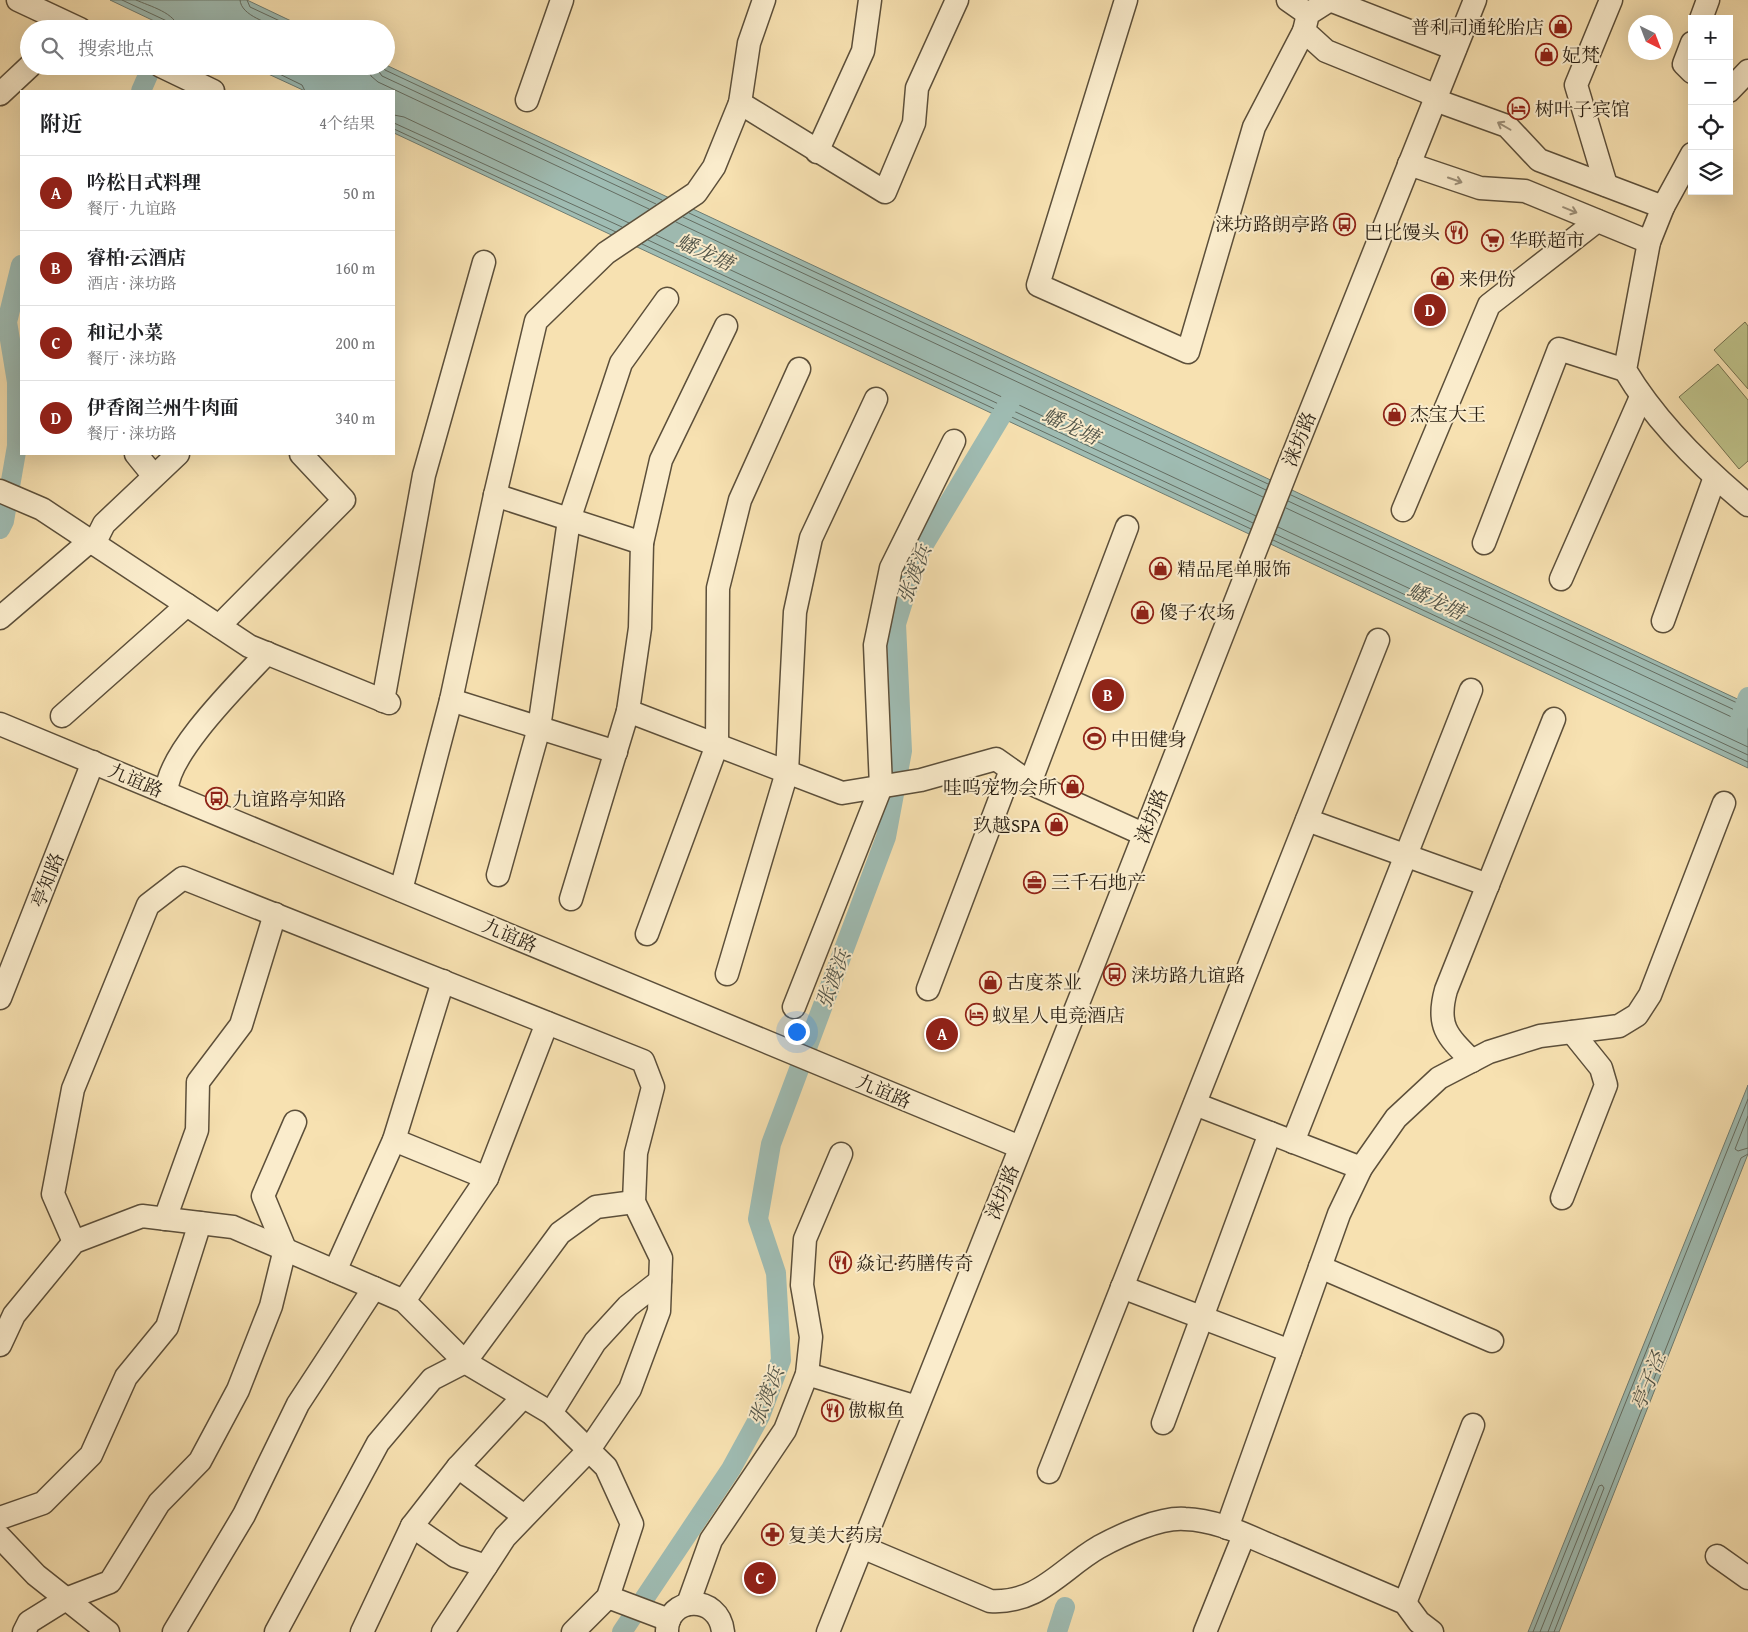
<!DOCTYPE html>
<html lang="zh">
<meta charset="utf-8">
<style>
:root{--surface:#fff;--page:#f2f2f2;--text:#202124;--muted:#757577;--line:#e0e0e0;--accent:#8f2418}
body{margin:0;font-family:"Gentium Book Plus","Noto Serif SC",serif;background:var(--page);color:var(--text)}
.controls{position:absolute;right:15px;top:15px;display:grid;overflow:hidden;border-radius:0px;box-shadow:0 5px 20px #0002}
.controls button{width:45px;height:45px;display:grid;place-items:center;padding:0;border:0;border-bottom:1px solid var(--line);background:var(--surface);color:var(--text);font:25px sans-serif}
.compass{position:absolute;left:1628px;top:15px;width:45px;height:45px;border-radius:50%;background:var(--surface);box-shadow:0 5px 20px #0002;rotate:138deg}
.you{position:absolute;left:796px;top:1031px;width:18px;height:18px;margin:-12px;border:4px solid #fff;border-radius:50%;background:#1a73e8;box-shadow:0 0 0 8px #1a73e833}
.badge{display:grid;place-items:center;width:32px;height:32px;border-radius:50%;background:var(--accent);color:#fff;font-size:16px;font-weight:700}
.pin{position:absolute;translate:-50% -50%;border:2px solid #fff;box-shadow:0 1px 5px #0006}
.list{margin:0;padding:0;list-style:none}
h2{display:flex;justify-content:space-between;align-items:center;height:65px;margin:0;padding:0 20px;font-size:21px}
h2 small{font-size:16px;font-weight:400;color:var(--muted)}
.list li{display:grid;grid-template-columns:32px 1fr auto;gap:15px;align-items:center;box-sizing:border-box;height:75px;padding:0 20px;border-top:1px solid var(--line)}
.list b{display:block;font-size:19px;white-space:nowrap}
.list p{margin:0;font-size:16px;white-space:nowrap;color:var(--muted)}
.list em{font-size:16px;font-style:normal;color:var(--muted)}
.icon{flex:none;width:28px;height:28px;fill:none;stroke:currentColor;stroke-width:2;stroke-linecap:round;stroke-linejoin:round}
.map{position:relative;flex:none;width:1748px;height:1632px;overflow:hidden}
.search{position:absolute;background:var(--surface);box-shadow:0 5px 20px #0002;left:20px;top:20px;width:375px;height:55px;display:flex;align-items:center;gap:12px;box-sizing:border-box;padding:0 18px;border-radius:28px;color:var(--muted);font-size:19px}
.panel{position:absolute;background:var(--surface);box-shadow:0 5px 20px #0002;left:20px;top:90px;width:375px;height:365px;border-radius:0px}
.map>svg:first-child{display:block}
.green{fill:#bec28a;stroke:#73704e}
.water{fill:#9fbcb3;stroke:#6f7d73}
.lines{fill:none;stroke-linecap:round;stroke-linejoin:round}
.shore{stroke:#646d62;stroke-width:1}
.canal{stroke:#9fbcb3;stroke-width:20}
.minor-casing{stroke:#5c4f3a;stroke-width:25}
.minor{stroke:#faeccc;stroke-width:22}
.oneway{stroke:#9c8f78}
.labels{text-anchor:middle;stroke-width:4;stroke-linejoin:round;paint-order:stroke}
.poi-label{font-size:19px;fill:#281e12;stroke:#faeccc;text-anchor:start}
.street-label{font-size:19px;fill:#281e12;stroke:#faeccc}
.water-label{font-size:20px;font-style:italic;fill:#52554a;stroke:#faeccc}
</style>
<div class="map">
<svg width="1748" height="1632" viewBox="0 0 1748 1632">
<rect width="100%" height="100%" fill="#f7e1b1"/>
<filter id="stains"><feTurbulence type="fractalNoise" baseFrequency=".004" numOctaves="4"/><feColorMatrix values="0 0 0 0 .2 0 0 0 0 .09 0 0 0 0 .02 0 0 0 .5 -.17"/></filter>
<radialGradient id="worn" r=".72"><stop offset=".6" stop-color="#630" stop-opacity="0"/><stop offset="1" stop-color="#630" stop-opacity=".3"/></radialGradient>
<g class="green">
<path d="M1745 322 1748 326V389L1714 350Z"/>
<path d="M1718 364 1748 400V461L1739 469 1679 397Z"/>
</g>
<g class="water">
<path d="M110 0H247L308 29H171Z"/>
<path d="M386 65 1748 704V768L394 133V91H305L251 66Z"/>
<path d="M1748 1085V1154L1559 1632H1528Z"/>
</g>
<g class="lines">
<g class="shore">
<path d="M122 0 169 22 172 29"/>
<path d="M136 0C149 6 177 13 178 29"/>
<path d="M240 0C241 16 269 23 282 29"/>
<path d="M247 0 250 7 297 29"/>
<path d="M263 66 302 85 305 91"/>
<path d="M368 66 371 76 378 82 649 209"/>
<path d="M375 66 382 76 656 204"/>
<path d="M382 66 385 70 662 200"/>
<path d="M394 115 404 117 629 223"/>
<path d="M394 123 622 227"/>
<path d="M394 129 616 232"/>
<path d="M689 213 1268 484"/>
<path d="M683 217 1266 490"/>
<path d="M676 222 1263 497"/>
<path d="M656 235 1256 516"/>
<path d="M648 240 1253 523"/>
<path d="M642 244 1251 529"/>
<path d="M1291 495 1748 708"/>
<path d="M1288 501 1741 713 1748 714"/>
<path d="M1286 508 1738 720 1748 722"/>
<path d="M1278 527 1748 747"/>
<path d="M1275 534 1748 755"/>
<path d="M1273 540 1748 762"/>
<path d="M1748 1116 1735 1149 1738 1151 1748 1148"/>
<path d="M1533 1632 1748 1099"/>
<path d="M1540 1632 1599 1486 1602 1485 1604 1488 1548 1632"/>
<path d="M1554 1632 1741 1158 1748 1154"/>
</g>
<g class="canal">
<path d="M141 91 152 66"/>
<path d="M0 529 4 521 17 446V382L7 322 21 265"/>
<path d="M1737 728 1748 697"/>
<path d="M622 1632 731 1469 760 1416 781 1360 776 1273 758 1219 771 1144 886 837 902 751 896 624 917 556 1012 398"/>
<path d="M1057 1632 1065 1607"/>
</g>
<defs>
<g id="minor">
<path d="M18 0 80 29"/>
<path d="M1126 0 1038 285 1188 352 1254 127 1304 31"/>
<path d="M1288 0 1308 14"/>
<path d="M1701 19 1708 0"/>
<path d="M1692 43 1684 64 1692 72"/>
<path d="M161 66 213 91"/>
<path d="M1729 91 1748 71"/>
<path d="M0 94 30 66"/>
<path d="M1437 96 1326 51 1304 31 1308 14 1330 0 1455 49"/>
<path d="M527 100 562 0"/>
<path d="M1435 100 1507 126 1539 160 1663 207"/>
<path d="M740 103 885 192 914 123 917 88 957 0"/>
<path d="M817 152 863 51 870 0"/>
<path d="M1692 154 1663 207 1649 242 1625 370C1656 422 1702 467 1748 505"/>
<path d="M1409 164 1480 188 1525 191 1649 242"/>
<path d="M1606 185 1576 85 1611 0"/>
<path d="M136 454 153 475"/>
<path d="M0 491 42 509 249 646 389 703"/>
<path d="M495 495 642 543"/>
<path d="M1403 510 1489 305 1597 221"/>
<path d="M1484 543 1559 349 1625 370"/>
<path d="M94 544 104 524 178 454"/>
<path d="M1561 579 1641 397"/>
<path d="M0 618 90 541"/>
<path d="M1663 621 1715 477"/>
<path d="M219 626 344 500 301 454"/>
<path d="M451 700 616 752"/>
<path d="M383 701 424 475 484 262"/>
<path d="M628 711 842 793 921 780 996 759 1030 783 1143 834"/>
<path d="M62 716 187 605"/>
<path d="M0 724 1020 1147"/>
<path d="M1030 783 1127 527"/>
<path d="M167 793C164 756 241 681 267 653"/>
<path d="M1307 820 1488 885"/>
<path d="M498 875 539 728 569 520 621 363 667 299"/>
<path d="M401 890 451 700 495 495 536 321 606 253 696 193 714 167 740 103 749 43 764 0"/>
<path d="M571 899 628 711 640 628 642 543 661 460 726 326"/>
<path d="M647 934 717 745 718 588 740 500 799 369"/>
<path d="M727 974 787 772 795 612 811 538 876 399"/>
<path d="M928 989 1011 770"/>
<path d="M0 998 93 762"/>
<path d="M794 1007 881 787 875 645 891 568 954 441"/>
<path d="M1472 1061C1447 1036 1436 1026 1446 990L1554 719"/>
<path d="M1195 1104 1361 1168"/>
<path d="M394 1140 487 1178"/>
<path d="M1293 1142 1471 690"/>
<path d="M1562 1198 1606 1085 1601 1068 1572 1032"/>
<path d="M165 1219 197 1130 198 1082 241 1025 275 914"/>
<path d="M74 1242 53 1194 73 1089 148 905 183 878 643 1061 653 1087 636 1153 634 1202 661 1258 659 1311 630 1389 588 1451 505 1537 443 1632"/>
<path d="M1320 1267 1492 1341"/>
<path d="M335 1271 394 1140 443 981"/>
<path d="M1122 1287 1290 1351"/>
<path d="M404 1301 487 1178 547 1023"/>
<path d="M0 1345 14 1315 74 1242 142 1216 233 1227 404 1301 465 1362 551 1413 606 1467 632 1524 608 1597 573 1632"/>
<path d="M807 1374 917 1407"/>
<path d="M551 1413 595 1342 628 1306 660 1281"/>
<path d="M1163 1423 1270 1133"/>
<path d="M458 1467 524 1516"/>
<path d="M1049 1472 1378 640"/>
<path d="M0 1518 43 1503 91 1455 126 1377 167 1327 200 1223"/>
<path d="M412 1526 455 1556 486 1566"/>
<path d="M1227 1528 1339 1214 1361 1168 1396 1118 1439 1078 1489 1052 1540 1036 1619 1026 1637 1015 1650 995 1724 803"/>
<path d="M0 1537 36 1575 108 1632"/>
<path d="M862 1547 990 1601C1039 1604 1061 1569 1099 1547 1121 1535 1160 1517 1185 1519 1219 1520 1249 1537 1279 1549 1321 1567 1363 1585 1405 1603L1419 1622 1432 1632"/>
<path d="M1717 1556 1748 1578"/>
<path d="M608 1597 669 1620"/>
<path d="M1405 1603 1473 1425"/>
<path d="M688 1604 711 1540 785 1430 807 1374 811 1337 802 1285 805 1239 841 1154"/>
<path d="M24 1632 29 1622 66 1599 110 1582 159 1503 200 1461 238 1390 271 1306 285 1249 263 1196 295 1122"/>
<path d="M174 1632 244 1515 298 1404 374 1288"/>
<path d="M276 1632 378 1443 432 1379 465 1362 560 1233 596 1207 634 1202"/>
<path d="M362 1632 412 1526 458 1467 522 1398"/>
<path d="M667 1632C666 1596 719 1593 723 1632"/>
<path d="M828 1632 1092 968 1287 470 1475 0"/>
<path d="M1205 1632 1244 1535"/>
</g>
</defs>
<use href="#minor" class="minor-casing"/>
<use href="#minor" class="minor"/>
</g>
<defs><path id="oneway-shaft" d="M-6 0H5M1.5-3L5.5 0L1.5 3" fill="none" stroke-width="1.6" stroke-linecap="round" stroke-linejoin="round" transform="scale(1.25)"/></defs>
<g class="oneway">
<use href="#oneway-shaft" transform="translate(1504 126) rotate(-150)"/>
<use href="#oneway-shaft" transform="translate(1455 180) rotate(19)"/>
<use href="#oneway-shaft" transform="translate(1570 210) rotate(22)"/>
</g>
<defs>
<symbol id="shop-ring" viewBox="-11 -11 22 22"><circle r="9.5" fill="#faeccc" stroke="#8f2418" stroke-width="1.5"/><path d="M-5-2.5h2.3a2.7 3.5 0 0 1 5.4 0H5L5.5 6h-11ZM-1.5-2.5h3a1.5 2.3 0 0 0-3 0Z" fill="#8f2418"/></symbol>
<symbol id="hotel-ring" viewBox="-11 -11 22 22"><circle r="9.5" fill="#faeccc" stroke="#8f2418" stroke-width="1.5"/><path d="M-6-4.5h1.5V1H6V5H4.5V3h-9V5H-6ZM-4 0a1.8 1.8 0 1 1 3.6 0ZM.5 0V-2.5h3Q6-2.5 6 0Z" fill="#8f2418"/></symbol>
<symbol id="bus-ring" viewBox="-11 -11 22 22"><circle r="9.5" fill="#faeccc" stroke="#8f2418" stroke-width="1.5"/><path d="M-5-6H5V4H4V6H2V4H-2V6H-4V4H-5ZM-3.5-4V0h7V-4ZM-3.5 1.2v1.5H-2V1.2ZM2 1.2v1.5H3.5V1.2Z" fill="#8f2418"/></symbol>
<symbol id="restaurant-ring" viewBox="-11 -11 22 22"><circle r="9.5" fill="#faeccc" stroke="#8f2418" stroke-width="1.5"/><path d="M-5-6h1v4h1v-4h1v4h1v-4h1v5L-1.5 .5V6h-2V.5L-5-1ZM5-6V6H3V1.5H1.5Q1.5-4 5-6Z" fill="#8f2418"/></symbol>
<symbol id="supermarket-ring" viewBox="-11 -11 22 22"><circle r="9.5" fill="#faeccc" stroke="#8f2418" stroke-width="1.5"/><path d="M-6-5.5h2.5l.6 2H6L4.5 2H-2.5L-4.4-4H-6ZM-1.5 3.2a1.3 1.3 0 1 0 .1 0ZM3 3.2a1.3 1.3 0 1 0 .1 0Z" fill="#8f2418"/></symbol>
<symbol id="stadium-ring" viewBox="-11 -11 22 22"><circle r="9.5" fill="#faeccc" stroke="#8f2418" stroke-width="1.5"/><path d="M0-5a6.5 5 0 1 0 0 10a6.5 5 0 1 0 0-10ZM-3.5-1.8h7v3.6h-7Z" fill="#8f2418"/></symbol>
<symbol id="office-ring" viewBox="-11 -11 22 22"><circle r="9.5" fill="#faeccc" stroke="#8f2418" stroke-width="1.5"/><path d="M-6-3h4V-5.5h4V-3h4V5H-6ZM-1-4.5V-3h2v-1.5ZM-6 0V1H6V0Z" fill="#8f2418"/></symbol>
<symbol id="pharmacy-ring" viewBox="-11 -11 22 22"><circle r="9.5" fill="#faeccc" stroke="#8f2418" stroke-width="1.5"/><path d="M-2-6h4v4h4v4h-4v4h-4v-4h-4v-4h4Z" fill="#8f2418"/></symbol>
</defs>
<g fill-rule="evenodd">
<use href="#shop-ring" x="1548" y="14" width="25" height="25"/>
<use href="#shop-ring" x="1534" y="42" width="25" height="25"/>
<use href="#hotel-ring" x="1506" y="96" width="25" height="25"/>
<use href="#bus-ring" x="1332" y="212" width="25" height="25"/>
<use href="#restaurant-ring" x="1444" y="220" width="25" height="25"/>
<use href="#supermarket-ring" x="1480" y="228" width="25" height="25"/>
<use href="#shop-ring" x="1430" y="266" width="25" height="25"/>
<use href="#shop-ring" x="1382" y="402" width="25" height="25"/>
<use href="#shop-ring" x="1148" y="556" width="25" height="25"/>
<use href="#shop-ring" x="1130" y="600" width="25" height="25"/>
<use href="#stadium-ring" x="1082" y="726" width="25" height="25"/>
<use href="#shop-ring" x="1060" y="774" width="25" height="25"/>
<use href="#bus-ring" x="204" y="786" width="25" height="25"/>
<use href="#shop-ring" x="1044" y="812" width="25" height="25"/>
<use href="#office-ring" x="1022" y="870" width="25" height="25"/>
<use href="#bus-ring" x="1102" y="962" width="25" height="25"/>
<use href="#shop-ring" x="978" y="970" width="25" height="25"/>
<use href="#hotel-ring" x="964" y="1002" width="25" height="25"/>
<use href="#restaurant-ring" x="828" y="1250" width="25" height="25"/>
<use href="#restaurant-ring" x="820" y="1398" width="25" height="25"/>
<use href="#pharmacy-ring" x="760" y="1522" width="25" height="25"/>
</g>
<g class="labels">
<g class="poi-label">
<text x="1544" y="34" text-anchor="end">普利司通轮胎店</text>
<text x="1562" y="62">妃梵</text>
<text x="1535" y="116">树叶子宾馆</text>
<text x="1329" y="231" text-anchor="end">涞坊路朗亭路</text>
<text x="1440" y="239" text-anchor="end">巴比馒头</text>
<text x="1509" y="247">华联超市</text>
<text x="1459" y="286">来伊份</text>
<text x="1410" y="421">杰宝大王</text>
<text x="1177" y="576">精品尾单服饰</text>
<text x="1159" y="619">傻子农场</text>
<text x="1111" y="746">中田健身</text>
<text x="1057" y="794" text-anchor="end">哇呜宠物会所</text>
<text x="232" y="806">九谊路亭知路</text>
<text x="1041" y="832" text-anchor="end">玖越SPA</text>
<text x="1051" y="889">三千石地产</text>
<text x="1131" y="982">涞坊路九谊路</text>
<text x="1006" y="989">古度茶业</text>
<text x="992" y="1022">蚁星人电竞酒店</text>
<text x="856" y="1270">焱记·药膳传奇</text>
<text x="848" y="1417">傲椒鱼</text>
<text x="788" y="1542">复美大药房</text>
</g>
<g class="street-label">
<text transform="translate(1299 439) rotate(-68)" y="7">涞坊路</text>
<text transform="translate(136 780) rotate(23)" y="7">九谊路</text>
<text transform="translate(1151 816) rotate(-69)" y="7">涞坊路</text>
<text transform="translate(47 880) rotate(-68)" y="7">亭知路</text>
<text transform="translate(510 935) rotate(23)" y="7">九谊路</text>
<text transform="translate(884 1091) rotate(23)" y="7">九谊路</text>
<text transform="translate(1002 1192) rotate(-68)" y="7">涞坊路</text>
</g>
<g class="water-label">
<text transform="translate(705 252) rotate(25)" y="7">蟠龙塘</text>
<text transform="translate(1071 426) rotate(25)" y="7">蟠龙塘</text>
<text transform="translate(914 574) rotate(-69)" y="7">张渡浜</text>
<text transform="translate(1436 601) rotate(25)" y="7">蟠龙塘</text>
<text transform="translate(833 979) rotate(-69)" y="7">张渡浜</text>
<text transform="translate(1648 1381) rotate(-68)" y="7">亭子泾</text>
<text transform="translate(766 1396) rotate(-68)" y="7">张渡浜</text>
</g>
</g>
<rect width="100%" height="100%" filter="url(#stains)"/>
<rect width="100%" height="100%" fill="url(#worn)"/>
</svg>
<div class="controls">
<button>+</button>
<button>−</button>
<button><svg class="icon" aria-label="locate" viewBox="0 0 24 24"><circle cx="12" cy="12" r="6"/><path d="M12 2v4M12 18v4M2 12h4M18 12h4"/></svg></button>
<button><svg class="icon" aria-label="layers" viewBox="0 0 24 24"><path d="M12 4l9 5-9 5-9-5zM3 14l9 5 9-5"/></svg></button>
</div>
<svg class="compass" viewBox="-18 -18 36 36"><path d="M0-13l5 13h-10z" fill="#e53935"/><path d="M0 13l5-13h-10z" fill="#757577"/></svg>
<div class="you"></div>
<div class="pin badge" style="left:942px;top:1034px">A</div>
<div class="pin badge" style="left:1108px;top:695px">B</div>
<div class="pin badge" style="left:760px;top:1578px">C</div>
<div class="pin badge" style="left:1430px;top:310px">D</div>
<div class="search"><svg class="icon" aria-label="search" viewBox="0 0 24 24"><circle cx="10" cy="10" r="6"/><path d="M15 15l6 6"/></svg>搜索地点</div>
<section class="panel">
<h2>附近<small>4个结果</small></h2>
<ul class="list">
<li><span class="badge">A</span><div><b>吟松日式料理</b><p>餐厅 · 九谊路</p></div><em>50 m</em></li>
<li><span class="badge">B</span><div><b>睿柏·云酒店</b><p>酒店 · 涞坊路</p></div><em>160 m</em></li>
<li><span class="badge">C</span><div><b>和记小菜</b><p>餐厅 · 涞坊路</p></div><em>200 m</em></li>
<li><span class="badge">D</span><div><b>伊香阁兰州牛肉面</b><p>餐厅 · 涞坊路</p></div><em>340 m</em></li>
</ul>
</section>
</div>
